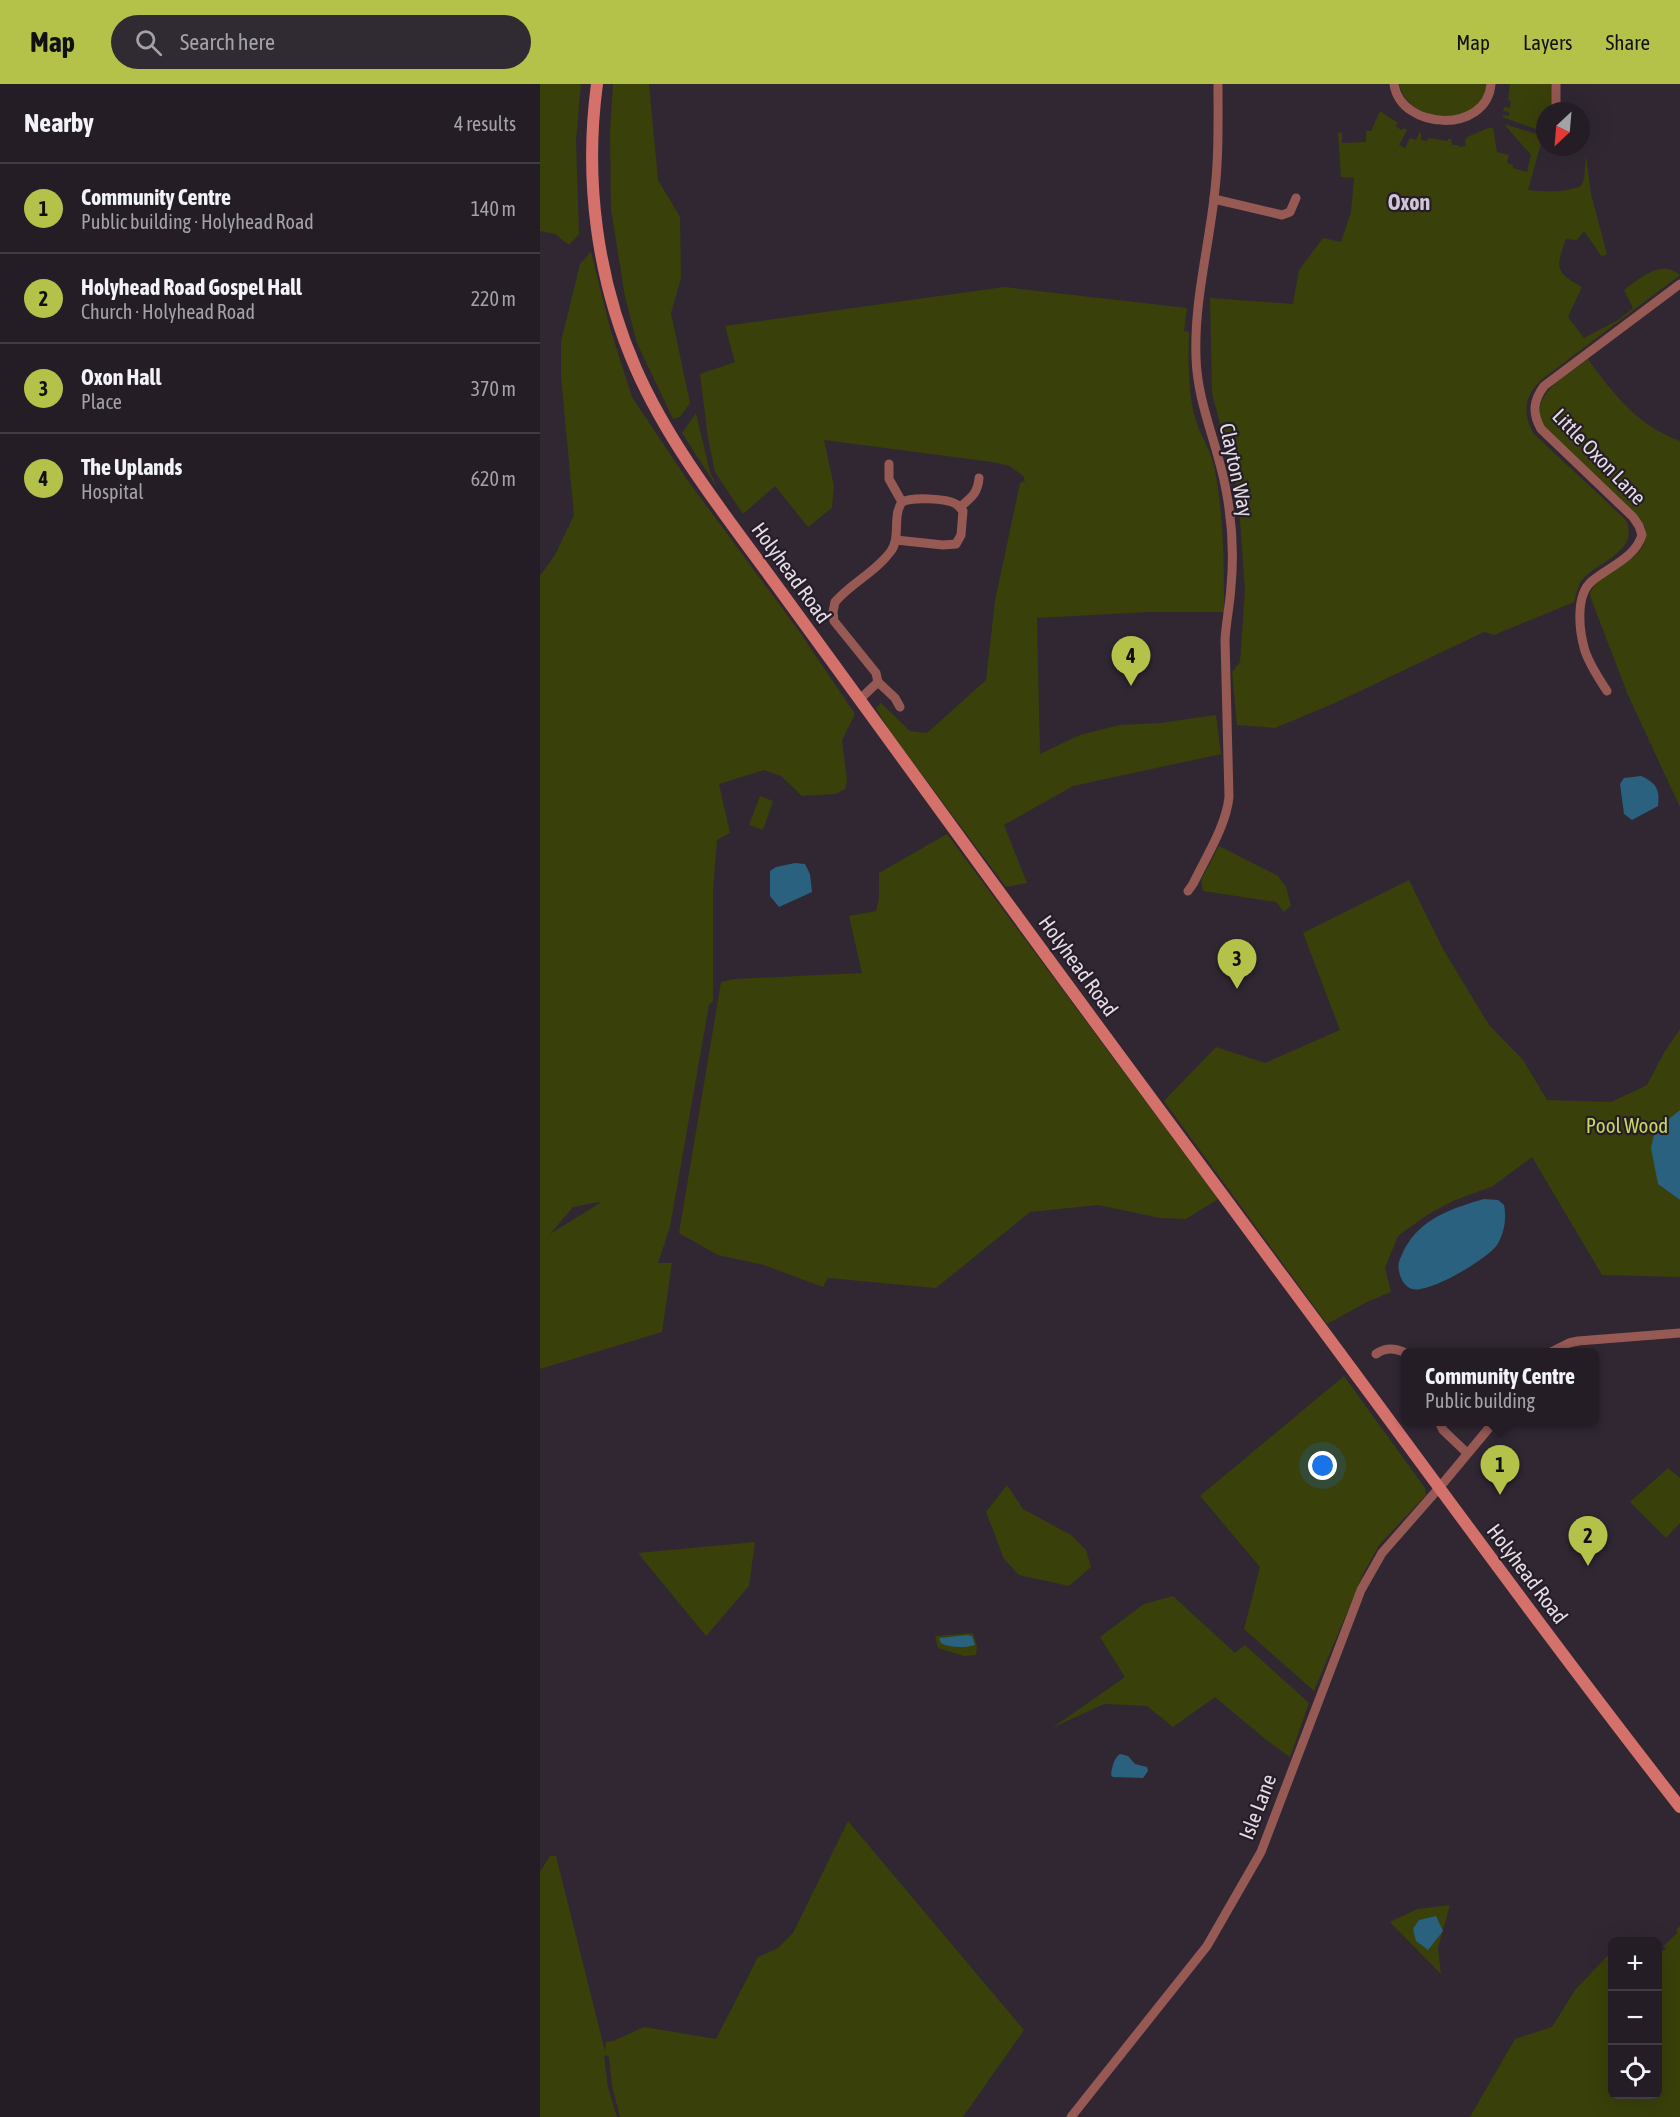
<!DOCTYPE html>
<meta charset="utf-8">
<style>
:root{--surface:#241d26;--page:#302a32;--text:#f1f3f6;--muted:#a3a2a7;--line:#413b43;--accent:#b4c24a}
body{margin:0;font-family:"Asap Condensed",sans-serif;background:var(--page);color:var(--text)}
.controls{position:absolute;right:18px;bottom:18px;display:grid;overflow:hidden;border-radius:9px;box-shadow:0 6px 24px #0002}
.controls button{width:54px;height:54px;display:grid;place-items:center;padding:0;border:0;border-bottom:2px solid var(--line);background:var(--surface);color:var(--text);font:30px sans-serif}
.compass{position:absolute;left:996px;top:18px;width:54px;height:54px;border-radius:50%;background:var(--surface);box-shadow:0 6px 24px #0002;rotate:206deg}
.you{position:absolute;left:783px;top:1382px;width:21px;height:21px;margin:-15px;border:4px solid #fff;border-radius:50%;background:#1a73e8;box-shadow:0 0 0 9px #1a73e833}
.badge{display:grid;place-items:center;width:39px;height:39px;border-radius:50%;background:var(--accent);color:#111;font-size:20px;font-weight:700}
.pin{position:absolute;translate:-50% -50px;filter:drop-shadow(0 2px 3px #0008)}
.pin::after{content:'';position:absolute;top:32px;width:21px;height:18px;background:inherit;clip-path:polygon(0 0,100% 0,50% 100%)}
.popup{position:absolute;left:861px;top:1264px;width:198px;height:78px;box-sizing:border-box;display:grid;place-content:center;border-radius:9px;background:var(--surface);filter:drop-shadow(0 2px 4px #0005);font-size:20px;white-space:nowrap;color:var(--muted)}
.popup b{font-size:22px;color:var(--text)}
.popup::after{content:'';position:absolute;left:50%;top:100%;margin-left:-12px;border:12px solid transparent;border-top-color:var(--surface)}
.list{margin:0;padding:0;list-style:none}
h2{display:flex;justify-content:space-between;align-items:center;height:78px;margin:0;padding:0 24px;font-size:26px}
h2 small{font-size:20px;font-weight:400;color:var(--muted)}
.list li{display:grid;grid-template-columns:39px 1fr auto;gap:18px;align-items:center;box-sizing:border-box;height:90px;padding:0 24px;border-top:2px solid var(--line)}
.list b{display:block;font-size:22px;white-space:nowrap}
.list p{margin:0;font-size:20px;white-space:nowrap;color:var(--muted)}
.list em{font-size:20px;font-style:normal;color:var(--muted)}
.icon{flex:none;width:33px;height:33px;fill:none;stroke:currentColor;stroke-width:2;stroke-linecap:round;stroke-linejoin:round}
.map{position:relative;flex:none;width:1140px;height:2033px;overflow:hidden}
header{display:flex;align-items:center;gap:36px;box-sizing:border-box;height:84px;padding:0 30px;background:var(--accent);color:#111}
header strong{font-size:28px}
nav{display:flex;gap:33px;margin-inline-start:auto;font-size:21px}
.search{width:420px;height:54px;background:var(--page);display:flex;align-items:center;gap:15px;box-sizing:border-box;padding:0 21px;border-radius:33px;color:var(--muted);font-size:22px}
main{display:flex}
aside{flex:1;background:var(--surface)}
.map>svg:first-child{display:block}
.green{fill:#39400a;fill-rule:evenodd}
.water{fill:#29617e}
.lines{fill:none;stroke-linecap:round;stroke-linejoin:round}
.minor{stroke:#975954;stroke-width:9}
.secondary{stroke:#d4716b;stroke-width:12}
.labels{text-anchor:middle;stroke-width:4.5;stroke-linejoin:round;paint-order:stroke}
.street-label{font-size:21px;fill:#e3dde5;stroke:#261d29}
.park-label{font-size:21px;fill:#c7da59;stroke:#261d29}
.neighbourhood-label{font-size:22px;font-weight:bold;fill:#d0c5d5;stroke:#261d29}
</style>
<header>
<strong>Map</strong>
<div class="search"><svg class="icon" aria-label="search" viewBox="0 0 24 24"><circle cx="10" cy="10" r="6"/><path d="M15 15l6 6"/></svg>Search here</div>
<nav><a>Map</a><a>Layers</a><a>Share</a></nav>
</header>
<main>
<aside>
<h2>Nearby<small>4 results</small></h2>
<ul class="list">
<li><span class="badge">1</span><div><b>Community Centre</b><p>Public building · Holyhead Road</p></div><em>140 m</em></li>
<li><span class="badge">2</span><div><b>Holyhead Road Gospel Hall</b><p>Church · Holyhead Road</p></div><em>220 m</em></li>
<li><span class="badge">3</span><div><b>Oxon Hall</b><p>Place</p></div><em>370 m</em></li>
<li><span class="badge">4</span><div><b>The Uplands</b><p>Hospital</p></div><em>620 m</em></li>
</ul>
</aside>
<div class="map">
<svg width="1140" height="2033" viewBox="0 0 1140 2033">
<rect width="100%" height="100%" fill="#302733"/>
<g class="green">
<path d="M0 0H41L36 57 39 150 29 161 15 150 0 147Z"/>
<path d="M73 0H109L118 96 140 133 141 194 131 229 150 319 140 333 133 335 97 259 85 213 71 125 70 47Z"/>
<path d="M859 0H946C947 43 871 45 859 0Z"/>
<path d="M970 0H1011L1013 14 1010 27H1005L1004 48 962 33 963 31 969 32V28L963 27 964 23 970 24 971 17 968 16Z"/>
<path d="M840 27 858 39 856 42 861 46 864 44 867 46 859 61 865 64 870 54 876 56 879 49H881V56L887 57 888 54 908 57V55H911L912 61H918L919 63 926 62 925 56 927 53 948 44H953L957 68 969 71 967 79 973 81V84L987 88 991 71 964 40 1003 52 988 106C1007 108 1023 109 1041 102L1044 95 1046 71 1051 110 1067 170 1062 173 1044 147 1037 156 1026 155C1016 183 1014 188 1042 203L1028 233 1044 254 1078 236 1093 224 1084 206C1101 194 1120 175 1140 191L1001 296C984 313 982 329 994 350L1086 436C1100 468 1058 477 1042 496 1038 501 1036 512 1034 518L954 551 944 548 795 619 735 644 697 641 692 588 700 578 705 506 698 409 672 309 670 214 753 220 759 186 783 154 801 158 811 128 814 94 801 93 798 48 802 49V59L826 58V47H831Z"/>
<path d="M51 168 70 244 92 313 148 397 259 547 315 630 302 656 307 697 305 705 295 710 262 712 241 692 224 686 179 700 190 749 177 756 173 808V917L169 921 130 1143 118 1179H132L122 1248 0 1285V492L15 471 34 431 21 293V258L40 180ZM59 1118 60 1119 10 1150 33 1123Z"/>
<path d="M464 203 647 224 644 247 649 248C648 275 648 303 654 330 658 348 670 364 674 382 684 430 684 479 684 528H609L497 534 500 670 540 651 580 641 620 639 676 631 681 670 533 702 464 741 487 799 466 803 348 645 336 624 341 619 370 647 387 649 446 596 455 517 480 399 485 397 483 392 470 382 452 378 284 356 294 402 292 424 268 443 235 402 203 430 175 388 168 354 160 290 195 278 185 242Z"/>
<path d="M1048 275C1073 310 1098 342 1140 357V723L1088 611 1050 512C1050 494 1091 481 1101 465 1106 458 1105 450 1105 442L1006 347C984 313 1024 293 1048 275Z"/>
<path d="M156 329 170 388 178 405 142 349Z"/>
<path d="M220 712 233 717 223 746 209 741Z"/>
<path d="M407 750 678 1115 646 1135 620 1134 558 1121 490 1128 396 1204 288 1194 283 1203 224 1181 178 1171 139 1149 181 898 194 895 322 889 309 832 336 827 339 814V789Z"/>
<path d="M679 762 738 792 746 803 751 822 744 828 736 818 663 807 661 796Z"/>
<path d="M869 796 903 865 949 941 983 976 1007 1016 1071 1018 1107 1001 1125 967 1140 945V1026L1115 1046 1118 1100 1140 1116V1193L1062 1191 992 1073 953 1102 913 1117 887 1131 858 1152 845 1184 851 1208 829 1217 787 1240 624 1017 676 963 725 979 800 946 763 849Z"/>
<path d="M804 1292 885 1404 886 1411 840 1460 824 1488 774 1607 704 1545 720 1483 660 1412Z"/>
<path d="M1128 1384 1140 1394V1439L1126 1454 1090 1418Z"/>
<path d="M467 1401 483 1425 531 1451 546 1466 551 1483 529 1502 479 1491 464 1475 446 1428Z"/>
<path d="M215 1458 209 1502 166 1552 98 1469Z"/>
<path d="M633 1512 695 1569 705 1561 769 1619 750 1673 725 1655 675 1613 633 1643 607 1622 564 1620 512 1644 585 1593 560 1553 604 1520Z"/>
<path d="M433 1549 437 1563 436 1571 424 1572 398 1564 395 1552Z"/>
<path d="M308 1737 484 1946 423 2033H80L72 2002 69 1973 66 1971 64 1972 68 2003 77 2033H0V1788L10 1772H16L65 1967 66 1958 73 1957 104 1943 176 1955 218 1873 238 1864 253 1849Z"/>
<path d="M910 1821 898 1864 901 1890 850 1838 877 1825Z"/>
<path d="M1140 1842V2033H930L975 1955 1012 1943 1035 1906 1072 1867V2010H1118V1866L1121 1865 1123 1867 1126 1865 1124 1862 1138 1848 1136 1846Z"/>
</g>
<g class="water">
<path d="M1101 692C1116 699 1120 705 1118 722L1092 736 1084 730 1080 700 1084 694Z"/>
<path d="M255 779 265 780 270 790 272 808 239 823 230 812V787L236 783Z"/>
<path d="M1140 1026V1116L1118 1100 1111 1064 1115 1046Z"/>
<path d="M944 1115 958 1116 964 1121C967 1134 964 1150 957 1161 947 1175 889 1210 872 1205 865 1203 860 1194 859 1187 857 1179 861 1173 864 1166 880 1135 912 1124 944 1115Z"/>
<path d="M428 1551 432 1552 435 1561C426 1564 409 1564 401 1559L399 1554Z"/>
<path d="M580 1670 588 1672 595 1680 607 1683 608 1687 603 1694 573 1693 571 1691C572 1683 574 1674 580 1670Z"/>
<path d="M896 1832 903 1847 888 1866 876 1857 873 1845 879 1836Z"/>
</g>
<g class="lines">
<g class="minor">
<path d="M854 0C861 47 947 50 951 0"/>
<path d="M1016 0V27"/>
<path d="M674 115 742 131 750 128 756 114"/>
<path d="M349 380V395L362 418"/>
<path d="M420 423C431 414 438 409 439 394"/>
<path d="M338 598 336 589 294 537 293 528 295 518C311 499 336 488 351 467 361 453 352 432 362 418 371 413 406 414 416 420 419 422 420 424 423 427L421 451 416 460 403 461 356 456"/>
<path d="M1067 607C1059 595 1050 581 1045 567 1039 547 1035 511 1052 497 1070 482 1095 474 1102 451L1099 442 1093 433 1001 345C992 329 993 317 1004 302L1140 200"/>
<path d="M320 615 338 598 355 614 360 623"/>
<path d="M648 807 653 800C666 773 686 742 689 713L685 556C686 538 690 520 691 502 694 470 692 437 686 406 678 361 657 319 656 273 654 219 668 167 674 114 679 76 678 38 678 0"/>
<path d="M1011 1268 1029 1259 1038 1257 1140 1249"/>
<path d="M836 1270C846 1263 855 1264 866 1269"/>
<path d="M899 1338 903 1346 927 1369"/>
<path d="M531 2033 667 1862 721 1768 821 1506 842 1469 899 1404 954 1338"/>
</g>
<path class="secondary" d="M57 0C44 96 57 196 96 285 131 364 187 433 237 502 298 587 360 671 421 755 553 937 688 1118 822 1299 927 1441 1031 1584 1140 1723"/>
</g>
<g class="labels">
<g class="street-label">
<text transform="translate(1059 373) rotate(46)" y="7">Little Oxon Lane</text>
<text transform="translate(696 386) rotate(78)" y="7">Clayton Way</text>
<text transform="translate(251 489) rotate(54)" y="7">Holyhead Road</text>
<text transform="translate(538 882) rotate(54)" y="7">Holyhead Road</text>
<text transform="translate(987 1490) rotate(53)" y="7">Holyhead Road</text>
<text transform="translate(718 1723) rotate(-69)" y="7">Isle Lane</text>
</g>
<g class="park-label">
<text x="1087" y="1049">Pool Wood</text>
</g>
<g class="neighbourhood-label">
<text x="869" y="126">Oxon</text>
</g>
</g>
</svg>
<div class="controls">
<button>+</button>
<button>−</button>
<button><svg class="icon" aria-label="locate" viewBox="0 0 24 24"><circle cx="12" cy="12" r="6"/><path d="M12 2v4M12 18v4M2 12h4M18 12h4"/></svg></button>
</div>
<svg class="compass" viewBox="-18 -18 36 36"><path d="M0-13l5 13h-10z" fill="#e53935"/><path d="M0 13l5-13h-10z" fill="#a3a2a7"/></svg>
<div class="you"></div>
<div class="pin badge" style="left:960px;top:1411px">1</div>
<div class="popup"><b>Community Centre</b>Public building</div>
<div class="pin badge" style="left:1048px;top:1482px">2</div>
<div class="pin badge" style="left:697px;top:905px">3</div>
<div class="pin badge" style="left:591px;top:602px">4</div>
</div>
</main>
